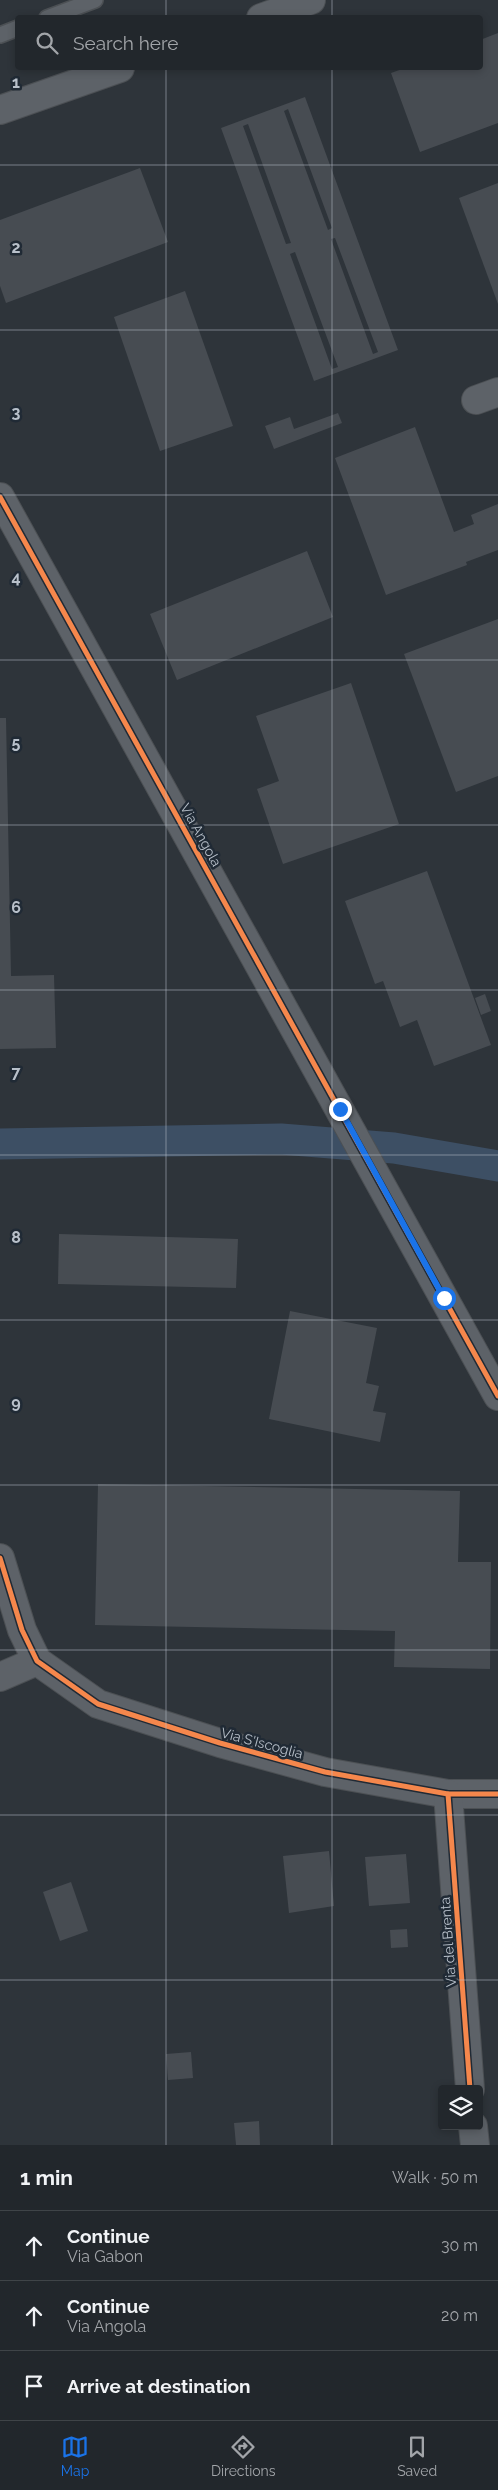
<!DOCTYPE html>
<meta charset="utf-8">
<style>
:root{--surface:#22272c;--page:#2a2f34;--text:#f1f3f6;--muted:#a2a5a9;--line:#3f4448;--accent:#1a73e8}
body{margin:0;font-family:Raleway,sans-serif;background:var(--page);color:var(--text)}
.controls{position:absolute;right:15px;bottom:15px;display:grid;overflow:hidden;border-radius:5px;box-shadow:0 2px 8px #0003}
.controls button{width:45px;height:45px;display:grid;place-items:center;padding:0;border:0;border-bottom:1px solid var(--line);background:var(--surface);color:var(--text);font:25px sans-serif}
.stop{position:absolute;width:15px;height:15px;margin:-11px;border:4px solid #1a73e8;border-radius:50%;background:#fff}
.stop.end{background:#1a73e8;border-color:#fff;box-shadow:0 1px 5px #0008}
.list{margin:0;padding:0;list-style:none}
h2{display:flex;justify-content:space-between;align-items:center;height:65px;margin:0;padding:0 20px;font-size:21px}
h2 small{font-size:16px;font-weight:400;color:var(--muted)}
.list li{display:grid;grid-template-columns:32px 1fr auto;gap:15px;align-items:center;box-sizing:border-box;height:70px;padding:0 20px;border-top:1px solid var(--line)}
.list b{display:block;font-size:19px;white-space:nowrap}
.list p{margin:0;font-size:16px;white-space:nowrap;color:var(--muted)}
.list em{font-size:16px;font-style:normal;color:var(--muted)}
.icon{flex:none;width:28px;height:28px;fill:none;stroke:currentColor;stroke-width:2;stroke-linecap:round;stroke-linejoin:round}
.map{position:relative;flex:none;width:498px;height:2145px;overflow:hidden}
.search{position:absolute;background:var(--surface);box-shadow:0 2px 8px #0003;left:15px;right:15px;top:15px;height:55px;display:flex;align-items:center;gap:12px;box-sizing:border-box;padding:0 18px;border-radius:5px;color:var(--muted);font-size:19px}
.sheet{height:275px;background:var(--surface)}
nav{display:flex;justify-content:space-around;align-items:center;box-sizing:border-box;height:70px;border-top:1px solid var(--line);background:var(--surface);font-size:14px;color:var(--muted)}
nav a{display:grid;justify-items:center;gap:2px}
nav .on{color:var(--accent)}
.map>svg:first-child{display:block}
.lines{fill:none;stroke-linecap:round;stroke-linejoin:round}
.canal{stroke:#3d4f64;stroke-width:31}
.building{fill:#474c52;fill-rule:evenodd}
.service-casing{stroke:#4c5054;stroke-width:18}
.minor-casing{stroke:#4c5054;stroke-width:30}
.service{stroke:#5d6268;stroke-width:15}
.minor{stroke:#5d6268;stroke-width:28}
.cycleway-casing{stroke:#202a35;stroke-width:8}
.cycleway{stroke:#f5874c;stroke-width:5}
.route{stroke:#1a73e8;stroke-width:6}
.grid{fill:none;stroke:#b8c0ca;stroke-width:1;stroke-opacity:0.55}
.labels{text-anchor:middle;stroke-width:5;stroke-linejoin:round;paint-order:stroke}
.street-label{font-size:14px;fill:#b8c0ca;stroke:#202a35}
.grid-label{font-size:16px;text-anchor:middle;font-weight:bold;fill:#b8c0ca;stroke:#202a35;stroke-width:5;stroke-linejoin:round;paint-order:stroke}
</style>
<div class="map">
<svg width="498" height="2145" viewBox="0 0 498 2145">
<rect width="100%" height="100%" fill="#2e343a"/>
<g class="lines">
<path class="canal" d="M0 1144 281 1139 394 1148 498 1166"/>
</g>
<g class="building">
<path d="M498 33V123L420 152 391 73 405 68H480V40Z"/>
<path d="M305 97 398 350 314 381 221 128ZM288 109 332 228 328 230 284 111ZM248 124 291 243 286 244 243 126ZM335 238 378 352 373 354 331 239ZM295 252 338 367 332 369 290 254Z"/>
<path d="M140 168 168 242 6 303 0 286V220Z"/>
<path d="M498 183V304L459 198Z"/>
<path d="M185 291 233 426 160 451 114 317Z"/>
<path d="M338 413 342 423 274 449 265 426 290 417 294 429Z"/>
<path d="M415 427 454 532 474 524 471 515 498 504V550L466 562 467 565 386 595 335 458Z"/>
<path d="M307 551 333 617 177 680 150 614Z"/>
<path d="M498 619V776L456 792 404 654Z"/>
<path d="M351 683 399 824 283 864 257 789 279 781 256 716Z"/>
<path d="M0 718H6L11 976 54 975 56 1048 0 1049Z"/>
<path d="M427 871 491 1045 434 1066 417 1020 400 1027 383 981 375 984 345 901Z"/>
<path d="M485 994 491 1011 481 1015 475 998Z"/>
<path d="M59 1234 238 1239 236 1288 58 1284Z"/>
<path d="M290 1311 377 1328 366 1383 379 1386 373 1411 386 1413 380 1442 269 1419Z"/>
<path d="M98 1484 460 1491 458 1562H491L490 1669 394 1667 395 1631 95 1625Z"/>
<path d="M329 1851 334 1906 289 1913 283 1856Z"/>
<path d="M406 1854 410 1903 369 1906 365 1857Z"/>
<path d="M71 1882 88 1931 60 1941 43 1892Z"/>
<path d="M407 1929 408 1947 391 1948 390 1930Z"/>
<path d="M191 2052 193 2078 168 2080 166 2054Z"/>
<path d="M259 2121 260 2145H236L234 2123Z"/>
</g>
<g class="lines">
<defs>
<g id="service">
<path d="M47 18 95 0"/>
<path d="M0 35 18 28"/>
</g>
<g id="minor">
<path d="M261 18 311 0"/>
<path d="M0 110 120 68"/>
<path d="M476 400 498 392"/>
<path d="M0 497 498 1396"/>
<path d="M0 1558 22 1630 37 1661 98 1704 220 1743 325 1772 448 1794H498"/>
<path d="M0 1677 37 1661"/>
<path d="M448 1794 470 2089"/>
<path d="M473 2126 475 2145"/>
</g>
</defs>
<use href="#service" class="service-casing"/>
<use href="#minor" class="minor-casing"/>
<use href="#service" class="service"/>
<use href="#minor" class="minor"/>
<defs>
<g id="cycleway">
<path d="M0 497 498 1396"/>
<path d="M0 1558 22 1630 37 1661 98 1704 220 1743 325 1772 448 1794H498"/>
<path d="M448 1794 470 2089"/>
</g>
</defs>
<use href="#cycleway" class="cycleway-casing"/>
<use href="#cycleway" class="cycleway"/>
</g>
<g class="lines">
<path class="route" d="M340 1109 444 1298"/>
</g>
<path class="grid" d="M166 0V18M332 0V18M166 68V2145M332 68V2145M0 165H498M0 330H498M0 495H498M0 660H498M0 825H498M0 990H498M0 1155H498M0 1320H498M0 1485H498M0 1650H498M0 1815H498M0 1980H498"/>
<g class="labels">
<g class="street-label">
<text transform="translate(201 835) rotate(61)" y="5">Via Angola</text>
<text transform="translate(262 1743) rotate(15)" y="5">Via S'Iscoglia</text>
<text transform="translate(448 1942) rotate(-94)" y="5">Via del Brenta</text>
</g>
</g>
<g class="grid-label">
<text x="16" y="88">1</text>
<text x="16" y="253">2</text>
<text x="16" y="418">3</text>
<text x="16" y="583">4</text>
<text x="16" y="748">5</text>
<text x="16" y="913">6</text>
<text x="16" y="1078">7</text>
<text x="16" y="1243">8</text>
<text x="16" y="1408">9</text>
</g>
</svg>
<div class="controls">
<button><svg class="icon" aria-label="layers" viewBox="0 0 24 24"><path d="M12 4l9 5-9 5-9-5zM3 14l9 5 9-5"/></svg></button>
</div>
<div class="stop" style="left:444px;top:1298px"></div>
<div class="stop end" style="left:340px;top:1109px"></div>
<div class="search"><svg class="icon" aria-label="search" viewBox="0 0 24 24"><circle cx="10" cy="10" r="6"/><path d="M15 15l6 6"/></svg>Search here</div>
</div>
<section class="sheet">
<h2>1 min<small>Walk · 50 m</small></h2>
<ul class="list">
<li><svg class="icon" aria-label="ahead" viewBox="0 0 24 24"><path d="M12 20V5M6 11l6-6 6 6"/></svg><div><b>Continue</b><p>Via Gabon</p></div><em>30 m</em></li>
<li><svg class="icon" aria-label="ahead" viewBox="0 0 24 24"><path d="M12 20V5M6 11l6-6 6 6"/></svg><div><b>Continue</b><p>Via Angola</p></div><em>20 m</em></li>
<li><svg class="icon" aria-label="arrive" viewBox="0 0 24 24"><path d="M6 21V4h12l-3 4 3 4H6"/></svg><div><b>Arrive at destination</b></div></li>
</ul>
</section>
<nav>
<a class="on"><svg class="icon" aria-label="map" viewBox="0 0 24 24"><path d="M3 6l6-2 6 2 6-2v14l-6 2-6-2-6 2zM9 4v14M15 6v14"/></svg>Map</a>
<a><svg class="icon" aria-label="directions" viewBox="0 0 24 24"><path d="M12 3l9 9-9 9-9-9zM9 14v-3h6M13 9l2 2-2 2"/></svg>Directions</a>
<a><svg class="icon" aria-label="saved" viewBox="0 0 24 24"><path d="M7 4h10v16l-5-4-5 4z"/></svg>Saved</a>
</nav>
